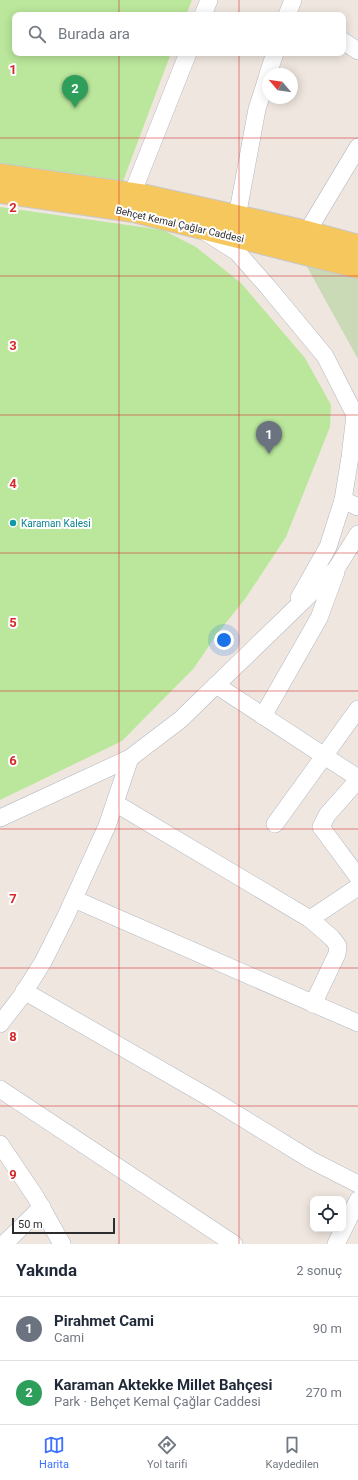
<!DOCTYPE html>
<html lang="tr">
<meta charset="utf-8">
<style>
:root{--surface:#fff;--page:#f6f6f7;--text:#1f2937;--muted:#747a83;--line:#e0e1e3;--accent:#3c70ff}
body{margin:0;font-family:Roboto,sans-serif;background:var(--page);color:var(--text)}
.controls{position:absolute;right:12px;bottom:12px;display:grid;overflow:hidden;border-radius:8px;box-shadow:0 2px 10px #0003}
.controls button{width:36px;height:36px;display:grid;place-items:center;padding:0;border:0;border-bottom:1px solid var(--line);background:var(--surface);color:var(--text);font:20px sans-serif}
.compass{position:absolute;left:262px;top:68px;width:36px;height:36px;border-radius:50%;background:var(--surface);box-shadow:0 2px 10px #0003;rotate:299deg}
.scale{position:absolute;left:12px;bottom:10px;width:103px;box-sizing:border-box;padding-left:4px;border:2px solid #2d2d2d;border-top:0;font-size:11px;line-height:14px;white-space:nowrap;color:#2d2d2d;-webkit-text-stroke:3px #fff;paint-order:stroke}
.you{position:absolute;left:224px;top:640px;width:14px;height:14px;margin:-10px;border:3px solid #fff;border-radius:50%;background:#1a73e8;box-shadow:0 0 0 6px #1a73e833}
.badge{display:grid;place-items:center;width:26px;height:26px;border-radius:50%;background:var(--accent);color:#fff;font-size:13px;font-weight:700}
.pin{position:absolute;translate:-50% -33px;filter:drop-shadow(0 1px 2px #0008)}
.pin::after{content:'';position:absolute;top:21px;width:14px;height:12px;background:inherit;clip-path:polygon(0 0,100% 0,50% 100%)}
.list{margin:0;padding:0;list-style:none}
h2{display:flex;justify-content:space-between;align-items:center;height:52px;margin:0;padding:0 16px;font-size:17px}
h2 small{font-size:13px;font-weight:400;color:var(--muted)}
.list li{display:grid;grid-template-columns:26px 1fr auto;gap:12px;align-items:center;box-sizing:border-box;height:64px;padding:0 16px;border-top:1px solid var(--line)}
.list b{display:block;font-size:15px;white-space:nowrap}
.list p{margin:0;font-size:13px;white-space:nowrap;color:var(--muted)}
.list em{font-size:13px;font-style:normal;color:var(--muted)}
.icon{flex:none;width:22px;height:22px;fill:none;stroke:currentColor;stroke-width:2;stroke-linecap:round;stroke-linejoin:round}
.map{position:relative;flex:none;width:358px;height:1244px;overflow:hidden}
.search{position:absolute;background:var(--surface);box-shadow:0 2px 10px #0003;left:12px;right:12px;top:12px;height:44px;display:flex;align-items:center;gap:10px;box-sizing:border-box;padding:0 14px;border-radius:8px;color:var(--muted);font-size:15px}
.sheet{height:180px;background:var(--surface)}
nav{display:flex;justify-content:space-around;align-items:center;box-sizing:border-box;height:56px;border-top:1px solid var(--line);background:var(--surface);font-size:11px;color:var(--muted)}
nav a{display:grid;justify-items:center;gap:2px}
nav .on{color:var(--accent)}
.map>svg:first-child{display:block}
.green{fill:#bae79b}
.cemetery{fill:#cad9b6}
.lines{fill:none;stroke-linecap:round;stroke-linejoin:round}
.minor-casing{stroke:#b3b7c1;stroke-width:18}
.major-casing{stroke:#c8c8c8;stroke-width:24}
.minor{stroke:#fff;stroke-width:17}
.major{stroke:#f6c75d;stroke-width:22}
.grid{fill:none;stroke:#d62828;stroke-width:1;stroke-opacity:0.55}
.culture-dot{fill:#0f9aa8;stroke:#fff;stroke-width:1.5}
.labels{text-anchor:middle;stroke-width:4;stroke-linejoin:round;paint-order:stroke}
.street-label{font-size:10px;fill:#2d2d2d;stroke:#fff}
.culture-label{font-size:10px;fill:#0d838f;stroke:#fff;text-anchor:start}
.grid-label{font-size:13px;text-anchor:middle;font-weight:bold;fill:#d62828;stroke:#fff;stroke-width:4;stroke-linejoin:round;paint-order:stroke}
</style>
<div class="map">
<svg width="358" height="1244" viewBox="0 0 358 1244">
<rect width="100%" height="100%" fill="#efe7df"/>
<g class="green">
<path d="M0 0H192L186 15H15V53H171L122 184 0 164Z"/>
<path d="M0 207 163 230 196 247 241 283 305 358 331 405 330 427 286 537 245 599 217 634 194 668 122 741 0 800Z"/>
</g>
<path class="cemetery" d="M306 265 358 277V359Z"/>
<g class="lines">
<defs>
<g id="minor">
<path d="M203 15 209 0"/>
<path d="M287 15 293 0"/>
<path d="M343 41 358 51"/>
<path d="M268 74 275 53"/>
<path d="M132 194 188 53"/>
<path d="M237 217 257 109 268 75"/>
<path d="M307 232 358 147"/>
<path d="M207 233 237 252 267 286 325 356 355 415"/>
<path d="M343 500 358 507"/>
<path d="M299 598 328 547 343 500 350 457 355 415 358 410"/>
<path d="M216 685 358 778"/>
<path d="M263 716 319 618 336 572"/>
<path d="M358 780 327 815 321 827 358 877"/>
<path d="M115 803 310 919 358 887"/>
<path d="M0 818 130 758 180 720 336 569 358 534"/>
<path d="M275 824 358 709"/>
<path d="M74 899 358 1023"/>
<path d="M310 919 332 938 338 946 337 954 313 1004"/>
<path d="M24 991 210 1098 311 1160 358 1184"/>
<path d="M0 1024 21 997 43 962 65 918 107 826 130 758"/>
<path d="M0 1089 234 1244"/>
<path d="M0 1144 35 1196 62 1244"/>
<path d="M4 1244 42 1207"/>
<path d="M336 1244 358 1200"/>
</g>
<g id="major">
<path d="M0 175 146 196 307 232 358 246"/>
<path d="M0 192 134 211 358 267"/>
</g>
</defs>
<use href="#minor" class="minor-casing"/>
<use href="#major" class="major-casing"/>
<use href="#minor" class="minor"/>
<use href="#major" class="major"/>
</g>
<path class="grid" d="M119 0V15M239 0V15M119 53V1244M239 53V1244M0 138H358M0 276H358M0 415H358M0 553H358M0 691H358M0 829H358M0 968H358M0 1106H358"/>
<circle class="culture-dot" cx="13" cy="523" r="4"/>
<g class="labels">
<g class="street-label">
<text transform="translate(180 224) rotate(13)" y="4">Behçet Kemal Çağlar Caddesi</text>
</g>
<g class="culture-label">
<text x="21" y="527">Karaman Kalesi</text>
</g>
</g>
<g class="grid-label">
<text x="13" y="74">1</text>
<text x="13" y="212">2</text>
<text x="13" y="350">3</text>
<text x="13" y="488">4</text>
<text x="13" y="627">5</text>
<text x="13" y="765">6</text>
<text x="13" y="903">7</text>
<text x="13" y="1041">8</text>
<text x="13" y="1179">9</text>
</g>
</svg>
<div class="controls">
<button><svg class="icon" aria-label="locate" viewBox="0 0 24 24"><circle cx="12" cy="12" r="6"/><path d="M12 2v4M12 18v4M2 12h4M18 12h4"/></svg></button>
</div>
<svg class="compass" viewBox="-18 -18 36 36"><path d="M0-13l5 13h-10z" fill="#e53935"/><path d="M0 13l5-13h-10z" fill="#747a83"/></svg>
<div class="scale">50 m</div>
<div class="you"></div>
<div class="pin badge" style="left:269px;top:454px;background:#6b7280">1</div>
<div class="pin badge" style="left:75px;top:108px;background:#2e9e5b">2</div>
<div class="search"><svg class="icon" aria-label="search" viewBox="0 0 24 24"><circle cx="10" cy="10" r="6"/><path d="M15 15l6 6"/></svg>Burada ara</div>
</div>
<section class="sheet">
<h2>Yakında<small>2 sonuç</small></h2>
<ul class="list">
<li><span class="badge" style="background:#6b7280">1</span><div><b>Pirahmet Cami</b><p>Cami</p></div><em>90 m</em></li>
<li><span class="badge" style="background:#2e9e5b">2</span><div><b>Karaman Aktekke Millet Bahçesi</b><p>Park · Behçet Kemal Çağlar Caddesi</p></div><em>270 m</em></li>
</ul>
</section>
<nav>
<a class="on"><svg class="icon" aria-label="map" viewBox="0 0 24 24"><path d="M3 6l6-2 6 2 6-2v14l-6 2-6-2-6 2zM9 4v14M15 6v14"/></svg>Harita</a>
<a><svg class="icon" aria-label="directions" viewBox="0 0 24 24"><path d="M12 3l9 9-9 9-9-9zM9 14v-3h6M13 9l2 2-2 2"/></svg>Yol tarifi</a>
<a><svg class="icon" aria-label="saved" viewBox="0 0 24 24"><path d="M7 4h10v16l-5-4-5 4z"/></svg>Kaydedilen</a>
</nav>
